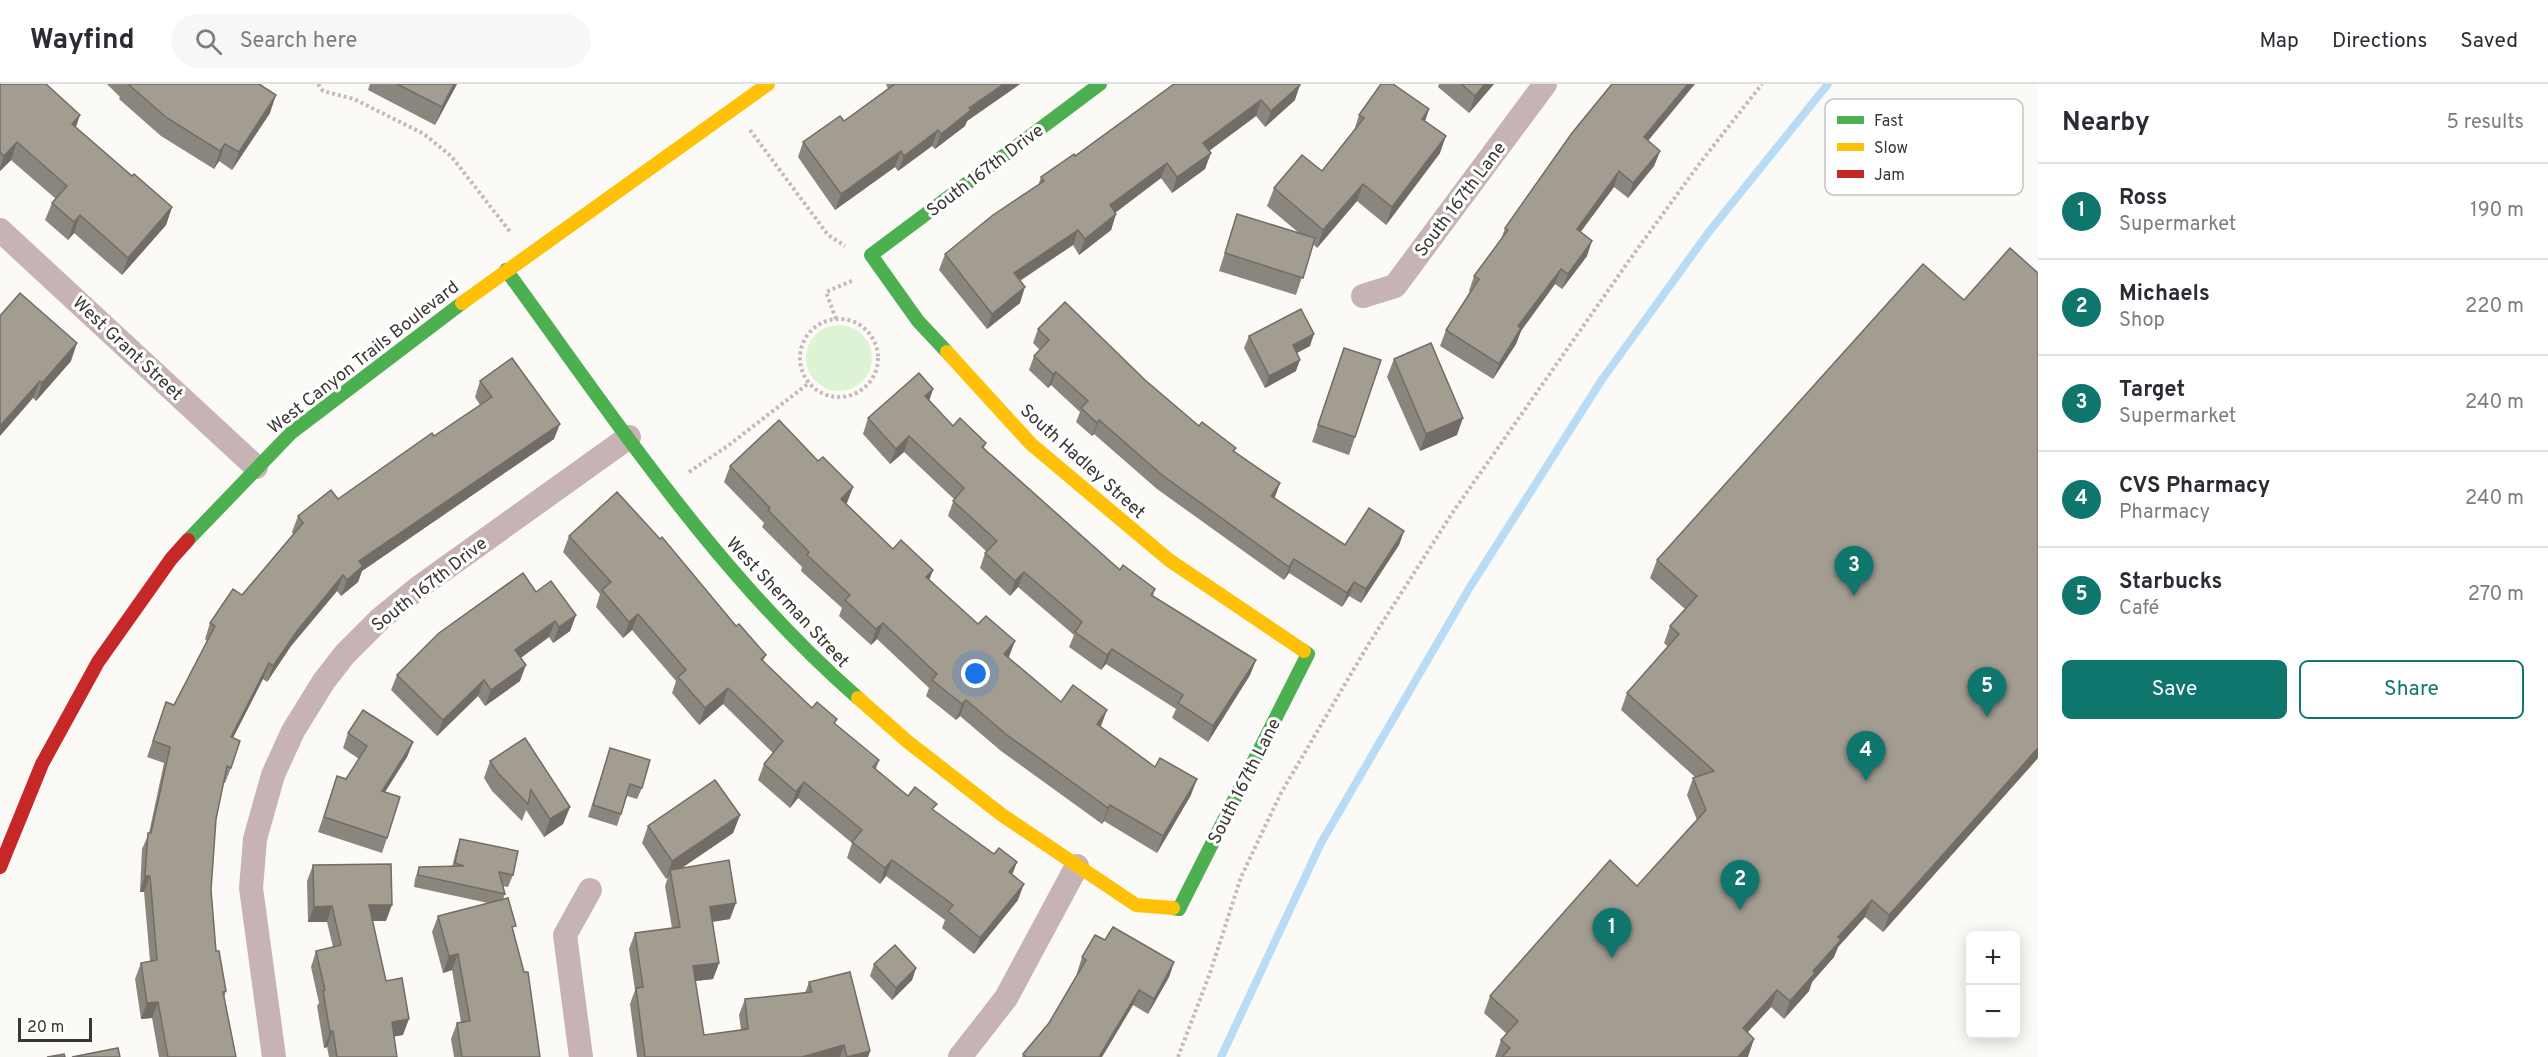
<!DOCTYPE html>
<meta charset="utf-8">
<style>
:root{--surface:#fff;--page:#f7f7f7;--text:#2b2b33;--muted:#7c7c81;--line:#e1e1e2;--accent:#0f766e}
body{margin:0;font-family:Overpass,sans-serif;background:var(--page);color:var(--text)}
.controls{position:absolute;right:18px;bottom:18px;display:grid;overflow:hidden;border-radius:9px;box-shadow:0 3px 15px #0003}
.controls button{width:54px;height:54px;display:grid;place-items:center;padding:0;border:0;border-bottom:2px solid var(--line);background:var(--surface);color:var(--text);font:30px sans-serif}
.scale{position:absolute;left:18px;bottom:15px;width:74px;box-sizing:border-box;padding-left:6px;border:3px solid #393734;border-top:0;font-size:16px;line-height:21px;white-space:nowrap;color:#393734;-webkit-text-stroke:4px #fff;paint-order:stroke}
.you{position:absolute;left:976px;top:590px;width:21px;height:21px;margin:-15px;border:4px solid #fff;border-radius:50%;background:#1a73e8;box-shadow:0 0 0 9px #1a73e833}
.badge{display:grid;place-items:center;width:39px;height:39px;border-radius:50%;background:var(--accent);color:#fff;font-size:20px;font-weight:700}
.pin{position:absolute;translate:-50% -50px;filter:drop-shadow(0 2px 3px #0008)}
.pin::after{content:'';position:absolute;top:32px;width:21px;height:18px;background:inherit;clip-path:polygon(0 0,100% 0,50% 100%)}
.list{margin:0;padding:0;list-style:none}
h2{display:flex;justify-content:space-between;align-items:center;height:78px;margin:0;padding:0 24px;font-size:26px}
h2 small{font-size:20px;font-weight:400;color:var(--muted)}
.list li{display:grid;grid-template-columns:39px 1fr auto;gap:18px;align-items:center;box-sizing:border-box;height:96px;padding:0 24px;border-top:2px solid var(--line)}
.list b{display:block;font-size:22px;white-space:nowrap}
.list p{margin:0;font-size:20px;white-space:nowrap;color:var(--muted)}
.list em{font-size:20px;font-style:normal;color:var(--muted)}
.actions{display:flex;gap:12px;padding:18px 24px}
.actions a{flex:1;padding:14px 0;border:2px solid var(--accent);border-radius:9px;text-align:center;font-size:21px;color:var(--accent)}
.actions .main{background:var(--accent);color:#fff}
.icon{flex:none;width:33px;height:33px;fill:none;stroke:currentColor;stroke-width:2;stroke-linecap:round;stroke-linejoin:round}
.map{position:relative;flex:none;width:2038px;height:973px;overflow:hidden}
header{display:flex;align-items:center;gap:36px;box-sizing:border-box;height:84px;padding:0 30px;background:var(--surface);border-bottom:2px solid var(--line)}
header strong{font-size:28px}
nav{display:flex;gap:33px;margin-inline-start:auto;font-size:21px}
.search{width:420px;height:54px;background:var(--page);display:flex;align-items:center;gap:15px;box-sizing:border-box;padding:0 21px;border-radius:33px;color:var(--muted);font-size:22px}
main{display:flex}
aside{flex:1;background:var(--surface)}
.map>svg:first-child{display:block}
.green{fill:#ddf3d3}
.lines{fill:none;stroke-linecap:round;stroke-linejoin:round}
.stream{stroke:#b8dcf6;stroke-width:8}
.path{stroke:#c6b9b9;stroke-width:4;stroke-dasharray:3 3;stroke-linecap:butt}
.street{stroke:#c8b3b4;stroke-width:24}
.fast{stroke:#4caf50;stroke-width:14}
.slow{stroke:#ffc107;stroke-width:14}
.jam{stroke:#c62828;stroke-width:14}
.wall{fill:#8b867d}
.shaded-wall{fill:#716d66}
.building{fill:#a29c91;stroke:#716d66;stroke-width:1.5}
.labels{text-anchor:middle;stroke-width:6;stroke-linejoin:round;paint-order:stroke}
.street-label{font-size:18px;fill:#393734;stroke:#fff}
.key{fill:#fff;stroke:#c4c3c2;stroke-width:1.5}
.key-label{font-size:16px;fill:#393734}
</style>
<header>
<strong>Wayfind</strong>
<div class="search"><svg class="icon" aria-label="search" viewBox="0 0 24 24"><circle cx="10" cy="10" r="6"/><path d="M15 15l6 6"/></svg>Search here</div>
<nav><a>Map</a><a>Directions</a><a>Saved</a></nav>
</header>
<main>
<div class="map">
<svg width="2038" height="973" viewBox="0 0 2038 973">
<rect width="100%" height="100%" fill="#fcfaf7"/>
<circle class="green" cx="839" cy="274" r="33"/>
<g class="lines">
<path class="stream" d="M1221 973 1321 759 1470 503 1601 297 1708 149 1828 0"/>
<g class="path">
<path d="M318 0 323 7 354 15 424 50 451 72 511 149"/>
<path d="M750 46 828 151 845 162"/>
<path d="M836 235 826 208 854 196"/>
<circle cx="839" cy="274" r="39"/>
<path d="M689 388 729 361 809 299"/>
<path d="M1178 973 1210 889 1241 793 1281 709 1368 561 1453 428 1633 171 1700 79 1762 0"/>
</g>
<g class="street">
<path d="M0 146 256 383"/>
<path d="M1363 212 1395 202 1545 0"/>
<path d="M274 973 251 804 255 755 273 691 293 647 324 597 345 570 380 535 418 504 629 353"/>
<path d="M581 973 565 851 590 806"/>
<path d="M960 973 1006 914 1077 782"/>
</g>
<g class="fast">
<path d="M506 186C615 335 718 492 858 614"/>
<path d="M947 268 918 237 871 171 1100 0"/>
<path d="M188 456 291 349 462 219"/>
<path d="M1173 824 1179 825 1308 570 1304 567"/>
</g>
<g class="slow">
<path d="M462 219 768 0"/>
<path d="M947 268 1031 360 1169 476 1304 567"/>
<path d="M858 614 908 658 1002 731 1136 821 1173 824"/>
</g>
<path class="jam" d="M0 783 42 680 98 578 171 475 188 456"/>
</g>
<g class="wall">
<path d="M0 0 76 43 132 92 172 123 166 141 122 191 74 149 68 156 45 136 52 119 56 115 11 76 0 87Z"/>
<path d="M107 0H259L270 29 232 86 219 77 214 85 161 52 119 15 120 13Z"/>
<path d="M370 0H457L435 41 368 6Z"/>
<path d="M886 0H1020L967 37 965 42 935 65 932 62 898 87 895 83 835 126 798 73 803 58 844 37 888 5Z"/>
<path d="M1174 0 1295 16 1265 43 1256 32 1209 67 1205 85 1172 109 1161 94 1115 129 1116 130 1111 146 1079 171 1073 161 1020 197V219L987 245 939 186 945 170 1038 102 1041 93 1075 72Z"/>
<path d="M1439 0H1494L1469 29 1438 3Z"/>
<path d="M1429 25 1425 37 1440 69 1386 141 1357 117 1317 164 1313 160 1296 211 1219 187 1237 130 1300 150 1267 122 1274 104 1322 87 1354 47 1359 31Z"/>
<path d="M1648 57 1660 67 1654 82 1628 114 1614 103 1580 148 1587 172 1562 205 1555 200 1521 247 1516 260 1493 295 1440 262 1446 246 1470 208 1469 207 1474 192 1501 156 1505 144Z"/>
<path d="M2038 189V674L1883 848 1865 833 1838 863 1834 873 1812 898 1809 907 1784 935 1771 923 1747 949V973H1495L1501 956 1507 950 1484 929 1490 912 1637 802 1697 736 1687 711 1693 694 1695 693 1621 626 1627 609 1668 563 1664 559 1670 542 1685 525 1650 494 1657 476 1964 216Z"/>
<path d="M0 232 71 277 36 317 33 314Z"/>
<path d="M1038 245 1145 296 1199 342 1280 399 1274 414 1345 461 1404 447 1399 461 1361 519 1349 512 1342 523 1289 489 1284 496 1157 405 1094 350 1092 352 1076 338 1080 328 1051 301 1048 304 1029 286 1034 272 1040 266 1033 259Z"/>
<path d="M1249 252 1310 262 1297 269 1296 287 1265 304 1244 264Z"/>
<path d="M1344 264 1355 353 1349 371 1312 358Z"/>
<path d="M1394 275 1457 351 1420 367 1387 293Z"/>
<path d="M480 297 554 355 362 487 358 498 341 512 337 507 291 562 267 598 263 595 233 654 231 684 225 699H223L216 735 211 806 216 867 226 907 224 913 236 973H159L152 934 141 935 135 895 141 879 150 877 144 808H140L142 765 149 749 164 679 147 673 166 618 174 621 207 557 205 555 210 539 242 511 293 450 292 448 298 432 338 415 434 352 480 321 475 313Z"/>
<path d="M933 305 929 317 953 342 986 359 984 364 1120 486 1155 505 1153 512 1256 576 1250 591 1208 658 1172 634 1176 625 1106 580 1101 586 1069 563 1074 551 1018 503 1010 512 980 484 985 469 987 468 948 432 954 415 904 368 890 380 863 350 868 334Z"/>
<path d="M818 377 853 403 846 420 893 465 933 486 929 495 1009 574 1061 618 1101 643 1191 711 1157 769 1104 737 1102 740 1001 667 960 632 956 636 926 612 929 604 877 555 871 561 839 532 842 524 801 487 802 483 762 443 764 439 724 398 730 382Z"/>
<path d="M569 452 736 542 766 571 763 577 812 624 835 640 879 676 876 685 908 712 934 727 1012 790 1018 816 974 870 942 844 945 836 886 792 880 800 847 774 852 759 798 714 790 724 758 696 764 680 773 669 723 620 699 641 672 609 676 597 632 546 623 554 596 523 600 510 563 468Z"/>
<path d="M536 508 576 531 570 547 553 559 549 553 521 574 520 597 485 622 478 612 437 652 391 606 397 591Z"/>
<path d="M348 649 413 658 407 673 385 708 387 754 382 769 318 748 337 692 346 695 359 675 343 664Z"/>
<path d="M610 664 642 704 637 715 627 712 617 742 588 733Z"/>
<path d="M490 677 570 723 563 740 544 753 526 726 522 737 492 707 484 694Z"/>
<path d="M740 731 733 749 682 784 730 835 712 838 719 879 713 895 695 897 704 951 741 946 739 931 745 915 805 909 809 898 870 967 868 973H637L630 920 635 906 629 865 635 849 672 844 665 802 668 793 666 795 642 759 648 742Z"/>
<path d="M460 755 513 791 508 803 502 802 505 810 503 815 514 848 540 973H454L451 955 457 939 461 938 452 886 443 889 432 848 438 832 488 819 414 803 415 795 419 783H452L456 767Z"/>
<path d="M313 781 386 837H372L386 897 403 951 394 952 397 973H329L327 963 324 964 317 922 319 919 311 883 316 867 333 863 327 838H308L307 797Z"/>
<path d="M1105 856 1174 878 1169 893 1148 930 1133 921 1102 973H1022L1023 970 1049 939 1078 889H1077L1082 873Z"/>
<path d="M874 880 916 884 912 896 892 916 870 892Z"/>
</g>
<g class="shaded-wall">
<path d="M454 0H457L435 41 442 23Z"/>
<path d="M1004 0H1020L967 37 965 42 935 65 941 50 969 24Z"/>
<path d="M1485 0H1494L1469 29 1475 12Z"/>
<path d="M1688 0H1695L1638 69 1644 53Z"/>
<path d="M1300 1 1295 16 1265 43 1271 27Z"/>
<path d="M276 11 270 29 232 86 239 68Z"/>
<path d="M1261 16 1256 32 1198 75 1203 59Z"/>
<path d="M1429 25 1423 43 1422 35Z"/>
<path d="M80 31 74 49 72 40Z"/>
<path d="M938 46 932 62 898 87 904 72Z"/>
<path d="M1446 52 1440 69 1386 141 1392 123Z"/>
<path d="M17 58 11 76 0 87V84L4 72Z"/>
<path d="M225 60 219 77 214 85 220 67Z"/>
<path d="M901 67 895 83 835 126 841 110Z"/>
<path d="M1660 67 1654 82 1628 114 1633 99Z"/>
<path d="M1211 69 1205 85 1172 109 1177 93Z"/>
<path d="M1167 79 1161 94 1104 137 1110 121Z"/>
<path d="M1619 87 1614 103 1571 161 1577 145Z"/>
<path d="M1363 100 1357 117 1317 164 1323 146Z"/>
<path d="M172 123 166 141 122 191 128 174Z"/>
<path d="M1116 130 1111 146 1079 171 1085 155Z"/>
<path d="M80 131 74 149 68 156 74 138Z"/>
<path d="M1078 146 1073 161 1008 204 1014 189Z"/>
<path d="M1592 157 1587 172 1562 205 1568 190Z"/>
<path d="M1561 185 1555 200 1521 247 1516 260 1493 295 1499 280 1518 242Z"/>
<path d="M1025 203 1020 219 987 245 992 230Z"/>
<path d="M1314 250 1310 262 1289 273 1293 261Z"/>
<path d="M77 259 71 277 36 317 42 299Z"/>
<path d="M1300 276 1296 287 1265 304 1269 292Z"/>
<path d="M1056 288 1051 301 1048 304 1053 290Z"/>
<path d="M40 297 33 314 0 352V342Z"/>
<path d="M933 305 928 320 925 312Z"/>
<path d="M1463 334 1457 351 1420 367 1426 350Z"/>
<path d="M1099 336 1094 350 1092 352 1097 339Z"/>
<path d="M560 340 554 355 362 487 358 498 341 512 347 496 359 477Z"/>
<path d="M909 352 904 368 890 380 896 365Z"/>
<path d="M1280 399 1275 413 1266 426 1271 412Z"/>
<path d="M853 403 847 419 835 431 841 415Z"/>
<path d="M1404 447 1399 461 1361 519 1366 505Z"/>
<path d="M1294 475 1289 489 1284 496 1289 483Z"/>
<path d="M933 486 927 502 926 493Z"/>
<path d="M1024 488 1018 503 1010 512 1015 497Z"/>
<path d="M343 491 337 507 291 562 267 598 273 582 297 547Z"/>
<path d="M1354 498 1349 512 1342 523 1347 509Z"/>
<path d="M638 530 632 546 623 554 629 538Z"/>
<path d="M576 531 570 547 553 559 559 543Z"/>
<path d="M555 537 549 553 509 582 515 566Z"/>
<path d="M883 539 877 555 871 561 876 545Z"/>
<path d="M1015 557 1009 573 999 586 1004 570Z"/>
<path d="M1112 565 1106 580 1101 586 1107 571Z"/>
<path d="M1256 576 1250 591 1208 658 1213 642Z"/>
<path d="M269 579 263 595 225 669 231 653Z"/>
<path d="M526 581 520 597 485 622 491 606Z"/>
<path d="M484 596 478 612 437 652 443 636Z"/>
<path d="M728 604 723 620 699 641 705 624Z"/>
<path d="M966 616 960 632 956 636 962 620Z"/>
<path d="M1107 626 1101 642 1091 656 1097 640Z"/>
<path d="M413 658 407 673 376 722 382 707Z"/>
<path d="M2038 664V674L1883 848 1889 831Z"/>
<path d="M1197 695 1191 711 1157 769 1163 752Z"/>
<path d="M804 698 798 714 790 724 796 708Z"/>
<path d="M1110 721 1104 737 1102 740 1108 724Z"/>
<path d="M570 723 563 740 544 753 550 735Z"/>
<path d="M740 731 733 749 671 791 670 786 668 793 666 795 672 777Z"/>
<path d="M892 776 886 792 880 800 885 784Z"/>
<path d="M1017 778 1011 794 1009 788Z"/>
<path d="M145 792H150L144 808H140Z"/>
<path d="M1024 800 1018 816 974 870 980 854Z"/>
<path d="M1872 816 1865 833 1838 863 1834 873 1812 898 1809 907 1784 935 1790 917 1838 853Z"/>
<path d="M736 819 730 835 704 839 710 823Z"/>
<path d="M369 821H392L386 837H363Z"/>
<path d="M332 822 327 838H308L314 823Z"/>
<path d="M458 870 452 886 443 889 449 872Z"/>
<path d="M1174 878 1169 893 1148 930 1154 915Z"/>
<path d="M719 879 713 895 687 898 693 882Z"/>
<path d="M916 884 912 896 892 916 896 904Z"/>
<path d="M1139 906 1133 921 1102 973H1099Z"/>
<path d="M1777 906 1771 923 1736 961 1743 944Z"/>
<path d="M158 918 152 934 141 935 147 919Z"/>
<path d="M409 935 403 951 386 954 392 938Z"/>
<path d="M333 947 327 963 324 964 330 948Z"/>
<path d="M1754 955 1748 973H1738Z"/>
<path d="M844 961 840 973H802Z"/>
<path d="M870 967 868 973H847Z"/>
</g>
<g class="building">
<path d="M0 0H46L80 31 72 40 132 92 134 90 172 123 128 174 80 131 74 138 52 119 67 102 17 58 4 72 0 68Z"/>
<path d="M128 0H259L276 11 239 68 225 60 220 67 167 34Z"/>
<path d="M397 0H454L442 23Z"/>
<path d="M895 0H1004L969 24 971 26 941 50 938 46 904 72 901 67 841 110 803 58 840 32 844 37Z"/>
<path d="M1174 0H1300V1L1271 27 1261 16 1203 59 1211 69 1177 93 1167 79 1110 121 1116 130 1085 155 1078 146 1014 189 1025 203 992 230 945 170 993 131 1044 97 1041 93 1074 70 1075 72Z"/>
<path d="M1381 0H1393L1429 25 1422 35 1446 52 1392 123 1363 100 1323 146 1274 104 1302 71 1322 87 1364 34 1359 31Z"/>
<path d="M1461 0H1485L1475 12Z"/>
<path d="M1612 0H1688L1644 53 1660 67 1633 99 1619 87 1577 145 1592 157 1568 190 1561 185 1518 242 1521 244 1499 280 1446 246 1479 195 1474 192 1508 146 1505 144 1572 49Z"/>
<path d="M1237 130 1315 154 1303 194 1225 169Z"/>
<path d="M2010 164 2038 189V664L1889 831 1872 816 1838 853 1841 856 1813 887 1815 889 1790 917 1777 906 1743 944 1754 955 1738 973H1502L1510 964 1501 956 1518 937 1490 912 1610 776 1637 802 1706 726 1693 694 1714 687 1627 609 1679 550 1670 542 1697 512 1657 476 1923 180 1964 216Z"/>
<path d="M20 209 77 259 42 299 40 297 0 342V232Z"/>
<path d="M1065 218 1145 296 1199 342 1202 338 1236 364 1233 367 1280 399 1271 412 1345 461 1369 424 1404 447 1366 505 1354 498 1347 509 1294 475 1289 483 1162 391 1099 336 1097 339 1081 324 1088 317 1056 288 1053 290 1034 272 1049 256 1038 245Z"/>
<path d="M1301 225 1314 250 1293 261 1300 276 1269 292 1249 252Z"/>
<path d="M1431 259 1463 334 1426 350 1394 275Z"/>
<path d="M1344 264 1381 276 1355 353 1318 341Z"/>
<path d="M512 274 560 340 359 477 363 482 347 496 343 491 297 547 273 582 269 579 231 653 240 657 231 684 227 682 216 735 211 806 216 867H219L226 907 223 908 236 973H168L158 918 147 919 141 879 157 876 150 792H145L148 749H151L170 663 153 657 166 618 174 621 215 542 210 539 233 505 242 511 303 439 298 432 331 406 338 415 432 349 434 352 492 313 480 297Z"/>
<path d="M919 289 933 305 925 312 953 342 960 334 986 359 982 363 1120 486 1123 481 1155 505 1151 511 1256 576 1213 642 1178 619 1183 611 1112 565 1107 571 1075 548 1082 538 1024 488 1015 497 985 469 997 457 953 417 964 404 909 352 896 365 868 334Z"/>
<path d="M779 336 818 377 823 373 853 403 841 415 893 465 901 456 933 486 926 493 978 540 986 532 1015 557 1004 570 1061 618 1073 601 1107 626 1097 640 1155 683 1160 674 1197 695 1163 752 1110 721 1108 724 1007 651 966 616 962 620 932 596 937 590 883 539 876 545 845 516 850 511 807 471 809 468 768 426 770 424 730 382Z"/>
<path d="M617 408 660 455 662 453 736 542 739 540 766 571 761 575 812 624 817 618 837 635 834 639 879 676 873 683 908 712 915 703 937 720 932 725 994 770 999 764 1017 778 1009 788 1024 800 980 854 948 827 953 821 892 776 885 784 852 758 862 746 804 698 796 708 764 680 783 657 728 604 705 624 678 593 686 586 638 530 629 538 602 506 611 498 569 452Z"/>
<path d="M523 489 536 508 551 497 576 531 559 543 555 537 515 566 526 581 491 606 484 596 443 636 397 591 439 549Z"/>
<path d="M363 626 413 658 382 707 400 713 387 754 324 733 337 692 346 695 367 662 348 649Z"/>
<path d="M525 654 570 723 550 735 531 706 528 720 498 689 490 677Z"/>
<path d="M610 664 650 676 642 704 630 700 621 730 593 721Z"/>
<path d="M715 696 740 731 672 777 648 742Z"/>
<path d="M460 755 518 767 513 791 499 788 505 810 418 791 419 783 464 782 455 779Z"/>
<path d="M729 776 736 819 710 823 719 879 693 882 704 951 748 945 745 915 812 908 809 898 850 888 870 967 847 973 844 961 802 973H645L636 904 643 903 635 849 680 843 670 786Z"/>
<path d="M391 780 392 821H369L386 897 402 894 409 935 392 938 397 973H337L333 947 330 948 323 907 325 906 316 867 341 861 332 822 314 823 313 781Z"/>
<path d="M508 814 516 842 512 843 524 888H528L540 973H462L457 939 470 937 458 870 449 872 438 832Z"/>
<path d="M1113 843 1174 878 1154 915 1139 906 1099 973H1026L1023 970 1049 939 1086 876 1082 873 1095 851 1105 856Z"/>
<path d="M895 861 916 884 896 904 874 880Z"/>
<path d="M118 964 120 973H72Z"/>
<path d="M64 970 65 973H47Z"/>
</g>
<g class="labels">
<g class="street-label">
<text transform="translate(985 86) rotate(-37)" y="6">South 167th Drive</text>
<text transform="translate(1460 115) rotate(-53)" y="6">South 167th Lane</text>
<text transform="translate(128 264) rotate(43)" y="6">West Grant Street</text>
<text transform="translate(363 273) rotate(-38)" y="6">West Canyon Trails Boulevard</text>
<text transform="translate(1083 377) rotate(42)" y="6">South Hadley Street</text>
<text transform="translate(429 500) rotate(-38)" y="6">South 167th Drive</text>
<text transform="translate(788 518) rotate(47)" y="6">West Sherman Street</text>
<text transform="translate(1244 697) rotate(-63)" y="6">South 167th Lane</text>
</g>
</g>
<rect x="1825" y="15" width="198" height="96" rx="9" class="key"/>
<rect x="1837" y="32" width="27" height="8" fill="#4caf50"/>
<rect x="1837" y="59" width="27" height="8" fill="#ffc107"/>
<rect x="1837" y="86" width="27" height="8" fill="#c62828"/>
<g class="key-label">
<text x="1874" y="42">Fast</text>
<text x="1874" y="69">Slow</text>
<text x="1874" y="96">Jam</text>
</g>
</svg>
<div class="controls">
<button>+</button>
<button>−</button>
</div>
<div class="scale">20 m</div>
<div class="you"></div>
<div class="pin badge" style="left:1612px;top:874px">1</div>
<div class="pin badge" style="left:1740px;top:826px">2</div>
<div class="pin badge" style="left:1854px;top:512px">3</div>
<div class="pin badge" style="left:1866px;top:697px">4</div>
<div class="pin badge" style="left:1987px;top:633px">5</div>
</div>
<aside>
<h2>Nearby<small>5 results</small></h2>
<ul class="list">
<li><span class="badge">1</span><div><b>Ross</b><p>Supermarket</p></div><em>190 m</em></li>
<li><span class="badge">2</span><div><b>Michaels</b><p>Shop</p></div><em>220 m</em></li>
<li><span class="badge">3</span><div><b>Target</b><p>Supermarket</p></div><em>240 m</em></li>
<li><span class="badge">4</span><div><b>CVS Pharmacy</b><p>Pharmacy</p></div><em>240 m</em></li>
<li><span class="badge">5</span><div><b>Starbucks</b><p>Café</p></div><em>270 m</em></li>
</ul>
<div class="actions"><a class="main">Save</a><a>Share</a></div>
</aside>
</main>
